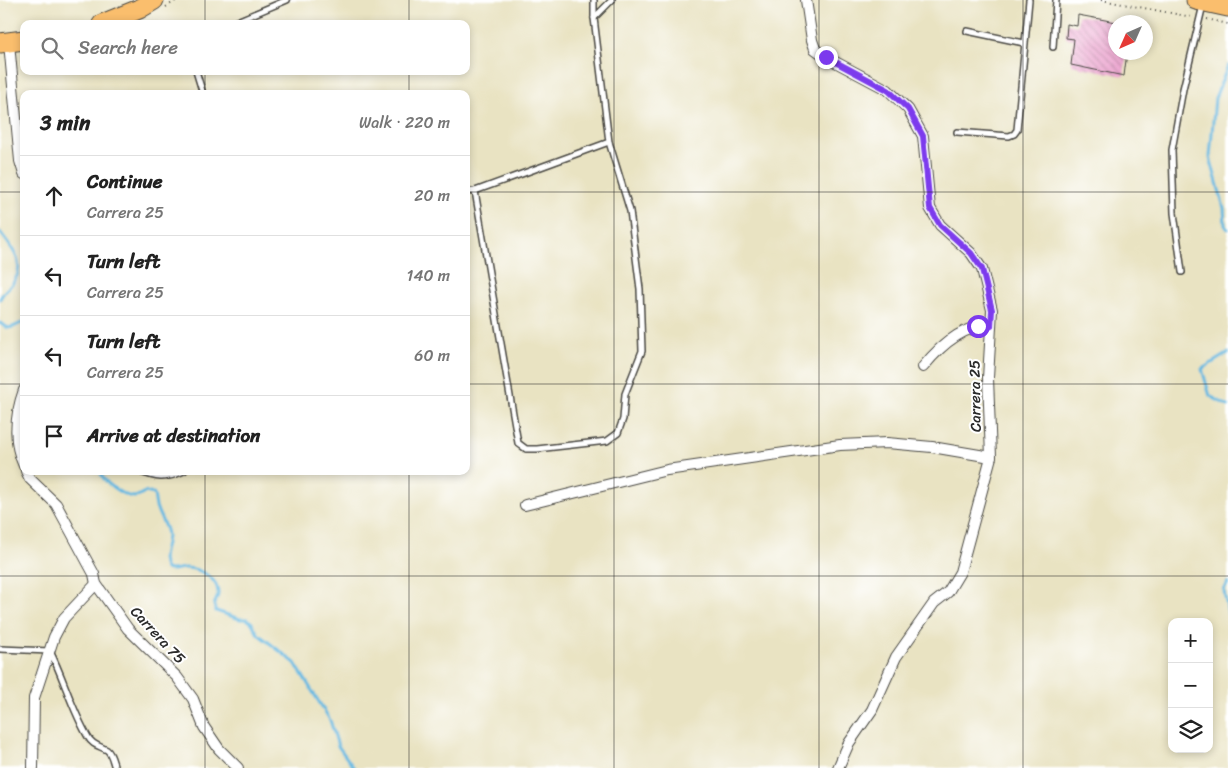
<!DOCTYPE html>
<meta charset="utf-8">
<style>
:root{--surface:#fff;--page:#f6f6f6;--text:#222;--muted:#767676;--line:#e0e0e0}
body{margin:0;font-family:Sriracha,sans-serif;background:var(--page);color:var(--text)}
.controls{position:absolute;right:15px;bottom:15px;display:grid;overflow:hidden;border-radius:10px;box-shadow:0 2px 8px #0003}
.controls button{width:45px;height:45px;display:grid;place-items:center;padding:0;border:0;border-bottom:1px solid var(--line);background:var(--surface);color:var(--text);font:25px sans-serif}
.compass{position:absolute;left:1108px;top:15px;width:45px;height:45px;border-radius:50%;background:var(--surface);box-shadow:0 2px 8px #0003;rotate:225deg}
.stop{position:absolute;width:15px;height:15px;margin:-11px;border:4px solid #7c3aed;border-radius:50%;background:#fff}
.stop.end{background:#7c3aed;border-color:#fff;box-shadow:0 1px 5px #0008}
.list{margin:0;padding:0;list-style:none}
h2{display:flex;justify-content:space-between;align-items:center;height:65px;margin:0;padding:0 20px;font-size:21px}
h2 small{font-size:16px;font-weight:400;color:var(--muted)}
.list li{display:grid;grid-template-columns:32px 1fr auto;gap:15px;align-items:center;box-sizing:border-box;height:80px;padding:0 20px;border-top:1px solid var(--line)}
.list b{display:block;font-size:19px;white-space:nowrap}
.list p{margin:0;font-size:16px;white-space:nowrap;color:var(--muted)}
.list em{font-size:16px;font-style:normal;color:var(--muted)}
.icon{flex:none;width:28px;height:28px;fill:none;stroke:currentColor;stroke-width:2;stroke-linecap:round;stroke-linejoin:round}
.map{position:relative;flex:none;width:1228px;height:768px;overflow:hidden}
.search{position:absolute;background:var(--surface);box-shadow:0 2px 8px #0003;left:20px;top:20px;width:450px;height:55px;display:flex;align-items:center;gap:12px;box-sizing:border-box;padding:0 18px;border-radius:10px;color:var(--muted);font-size:19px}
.panel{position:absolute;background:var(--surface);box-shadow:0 2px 8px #0003;left:20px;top:90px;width:450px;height:385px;border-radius:10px}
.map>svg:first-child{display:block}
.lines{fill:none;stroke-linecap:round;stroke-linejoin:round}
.stream{stroke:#66b9e2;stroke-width:3}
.building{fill:url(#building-back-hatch)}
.lane-casing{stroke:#484742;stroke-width:8}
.street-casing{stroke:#484742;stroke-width:12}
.highway-casing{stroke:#484742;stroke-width:21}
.path{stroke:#484742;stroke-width:2;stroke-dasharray:1 4;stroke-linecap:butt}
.lane{stroke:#fff;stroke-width:5}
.street{stroke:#fff;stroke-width:10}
.highway{stroke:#fabe6d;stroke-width:19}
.route{stroke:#7c3aed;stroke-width:6}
.grid{fill:none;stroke:#2b2b2b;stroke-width:1;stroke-opacity:0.55}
.labels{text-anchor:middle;stroke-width:4;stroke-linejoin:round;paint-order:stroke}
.street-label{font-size:15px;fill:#2b2b2b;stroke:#fff}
</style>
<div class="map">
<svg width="1228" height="768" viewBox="0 0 1228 768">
<defs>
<pattern id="building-back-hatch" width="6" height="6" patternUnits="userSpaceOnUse" patternTransform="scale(1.25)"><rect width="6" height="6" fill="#eb9fcc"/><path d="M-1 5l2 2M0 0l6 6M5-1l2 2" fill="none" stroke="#bf82a6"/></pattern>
</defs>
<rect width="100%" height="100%" fill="#fff"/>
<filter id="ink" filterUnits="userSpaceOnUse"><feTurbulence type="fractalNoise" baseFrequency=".02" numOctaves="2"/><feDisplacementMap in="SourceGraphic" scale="10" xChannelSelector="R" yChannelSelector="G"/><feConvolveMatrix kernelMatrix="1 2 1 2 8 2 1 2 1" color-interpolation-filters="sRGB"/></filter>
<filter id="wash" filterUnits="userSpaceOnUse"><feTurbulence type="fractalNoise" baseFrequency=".0096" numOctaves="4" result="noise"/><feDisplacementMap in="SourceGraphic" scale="20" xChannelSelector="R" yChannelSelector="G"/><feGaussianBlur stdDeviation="1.12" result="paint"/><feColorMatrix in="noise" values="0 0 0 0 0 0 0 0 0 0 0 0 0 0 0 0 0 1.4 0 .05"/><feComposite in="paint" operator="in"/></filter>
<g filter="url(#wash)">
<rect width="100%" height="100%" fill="#e9e3c2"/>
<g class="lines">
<g class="stream">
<path d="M1228 66 1215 98 1210 157 1224 208 1225 225 1228 229"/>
<path d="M0 232C12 248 28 265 12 284 7 289 3 292 0 299"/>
<path d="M0 323C11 332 13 326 24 322"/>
<path d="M1228 353 1202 369 1210 396 1228 406"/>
<path d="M100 471C102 482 124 497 134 497 139 497 141 493 145 492L154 494C155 499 155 505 157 509 160 519 166 525 167 535 167 547 159 558 166 569 173 572 178 568 186 568 198 568 219 578 218 594 218 597 215 602 214 605L216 611 240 619H247L252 623 258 634 295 663 330 720 338 746 354 768"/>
<path d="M1228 582 1224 591 1228 614"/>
</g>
</g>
<g id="blocks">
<path class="building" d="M1078 15 1116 22V52H1127L1124 76 1071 65 1074 39 1066 38 1067 24 1077 26Z"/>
</g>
</g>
<g filter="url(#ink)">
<use href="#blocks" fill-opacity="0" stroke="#484742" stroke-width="1"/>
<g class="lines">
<defs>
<g id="lane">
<path d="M594 18 612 0"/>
<path d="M230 24 287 0"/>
<path d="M967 31 1024 43"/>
<path d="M1053 47 1056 0"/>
<path d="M196 71 203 94"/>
<path d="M957 132 1009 136 1014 134 1017 130 1029 0"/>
<path d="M475 191 518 443 526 449H537L607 441 618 433 623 419 625 394 642 351 640 289 630 211 609 142 594 18V0"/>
<path d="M466 192 475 191 609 142"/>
<path d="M1182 272 1174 213 1172 150 1183 89 1203 5"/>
<path d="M138 471C156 478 165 480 184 471"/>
<path d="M0 649 50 651C64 679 72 710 88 737 92 745 100 746 107 750 112 754 113 763 115 768"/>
</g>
<g id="street">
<path d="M806 0 812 40 815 49 826 57 888 90 908 109 923 136 930 208 940 225 971 253 982 269 992 310 988 378 991 457 960 572 948 592 934 603 896 657 872 710 849 743 838 768"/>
<path d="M9 43 20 161 24 174"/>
<path d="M923 367C940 346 963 325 991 325"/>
<path d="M24 390C15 415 13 442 24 466"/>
<path d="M26 471 30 479 56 504 94 574 96 584 128 629 177 677 193 699 204 727 219 749 238 768"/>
<path d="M525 505 667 470 840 445 887 443 932 447 991 457"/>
<path d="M33 768 34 698 54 637 64 618 96 584"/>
</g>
<g id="highway">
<path d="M1196 0 1228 7"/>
<path d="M102 24 139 9 154 0"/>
<path d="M0 43 24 40"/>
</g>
</defs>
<use href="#lane" class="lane-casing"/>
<use href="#street" class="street-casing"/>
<use href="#highway" class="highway-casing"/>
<g class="path">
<path d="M1101 0 1192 17"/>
<path d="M166 7 177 0"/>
<path d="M1207 19 1228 24"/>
</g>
<use href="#lane" class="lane"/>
<use href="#street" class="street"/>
<use href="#highway" class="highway"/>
</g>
</g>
<g class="lines" filter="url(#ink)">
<path class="route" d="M826 57 888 90 908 109 923 136 930 208 940 225 971 253 982 269 992 310 991 326H978"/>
</g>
<path class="grid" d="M205 0V24M409 0V24M614 0V768M819 0V768M1023 0V768M205 71V94M409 71V94M0 192H24M466 192H1228M0 384H24M466 384H1228M205 471V768M409 471V768M0 576H1228"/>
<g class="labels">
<g class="street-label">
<text transform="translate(975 396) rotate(-91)" y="5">Carrera 25</text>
<text transform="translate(158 635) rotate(47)" y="5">Carrera 75</text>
</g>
</g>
</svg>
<div class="controls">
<button>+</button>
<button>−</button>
<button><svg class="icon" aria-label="layers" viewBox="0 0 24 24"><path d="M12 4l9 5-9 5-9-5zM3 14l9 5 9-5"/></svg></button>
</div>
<svg class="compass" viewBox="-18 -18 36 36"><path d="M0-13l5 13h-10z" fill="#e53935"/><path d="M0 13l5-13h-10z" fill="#767676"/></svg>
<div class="stop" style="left:978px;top:326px"></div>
<div class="stop end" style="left:826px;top:57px"></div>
<div class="search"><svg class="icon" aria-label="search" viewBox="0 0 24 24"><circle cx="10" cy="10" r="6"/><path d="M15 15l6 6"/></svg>Search here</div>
<section class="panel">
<h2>3 min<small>Walk · 220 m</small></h2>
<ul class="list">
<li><svg class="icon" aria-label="ahead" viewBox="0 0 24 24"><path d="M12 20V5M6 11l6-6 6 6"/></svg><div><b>Continue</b><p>Carrera 25</p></div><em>20 m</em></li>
<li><svg class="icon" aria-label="left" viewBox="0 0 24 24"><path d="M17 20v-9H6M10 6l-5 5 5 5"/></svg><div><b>Turn left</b><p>Carrera 25</p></div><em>140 m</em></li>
<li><svg class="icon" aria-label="left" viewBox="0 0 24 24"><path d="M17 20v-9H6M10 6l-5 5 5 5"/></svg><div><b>Turn left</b><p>Carrera 25</p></div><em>60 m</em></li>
<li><svg class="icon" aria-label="arrive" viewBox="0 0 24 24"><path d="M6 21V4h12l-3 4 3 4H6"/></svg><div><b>Arrive at destination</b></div></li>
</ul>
</section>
</div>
